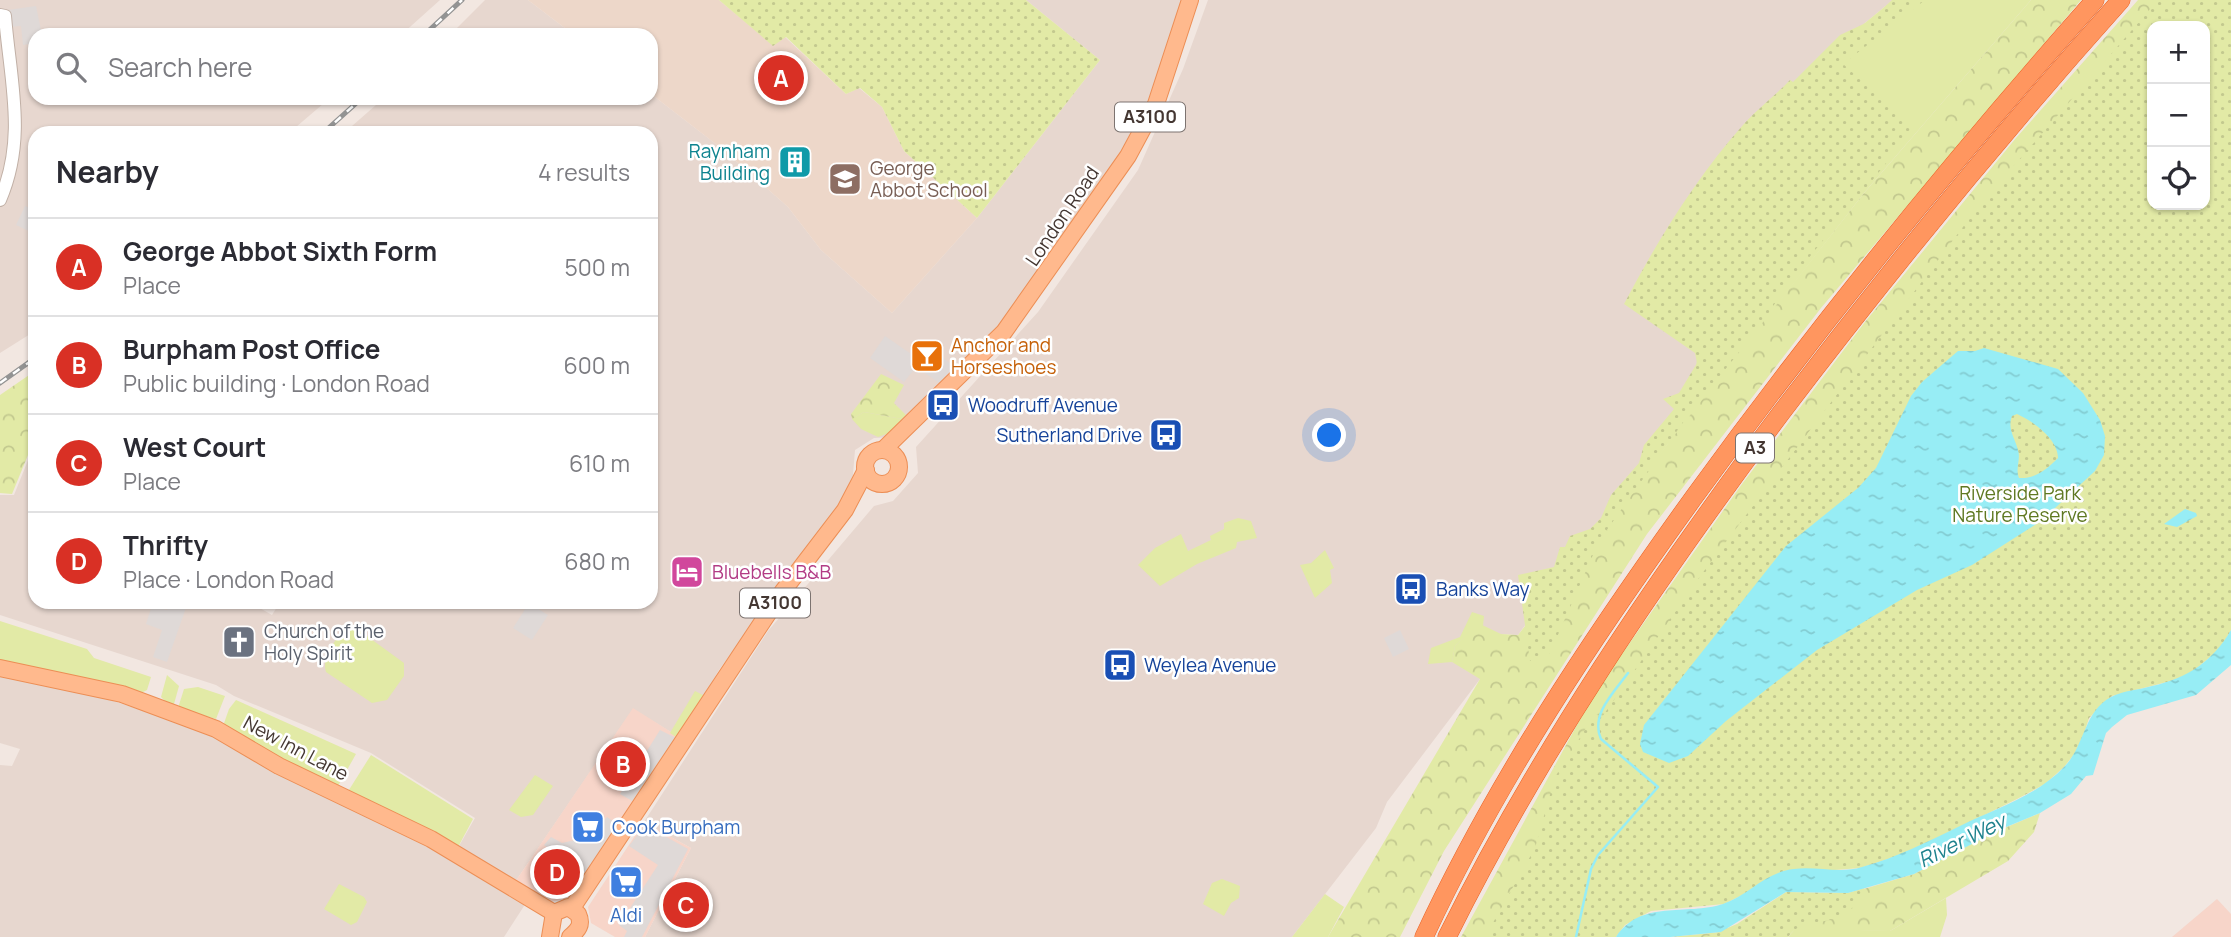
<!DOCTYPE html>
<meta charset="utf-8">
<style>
:root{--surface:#fff;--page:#f2f2f3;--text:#2b2b33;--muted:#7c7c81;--line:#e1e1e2;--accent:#d93025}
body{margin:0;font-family:Manrope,sans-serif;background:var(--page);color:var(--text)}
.controls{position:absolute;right:21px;top:21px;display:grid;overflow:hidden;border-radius:14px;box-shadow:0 2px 5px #0004}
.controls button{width:63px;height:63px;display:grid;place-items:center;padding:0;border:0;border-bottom:2px solid var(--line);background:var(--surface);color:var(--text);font:35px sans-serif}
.you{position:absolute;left:1330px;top:436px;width:24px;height:24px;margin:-18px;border:5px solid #fff;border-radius:50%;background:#1a73e8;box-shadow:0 0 0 10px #1a73e833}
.badge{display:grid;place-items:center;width:46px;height:46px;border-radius:50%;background:var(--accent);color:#fff;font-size:23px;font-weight:700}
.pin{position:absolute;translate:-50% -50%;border:4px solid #fff;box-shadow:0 2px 7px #0006}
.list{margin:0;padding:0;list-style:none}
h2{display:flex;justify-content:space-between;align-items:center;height:91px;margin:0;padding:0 28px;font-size:30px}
h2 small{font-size:23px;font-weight:400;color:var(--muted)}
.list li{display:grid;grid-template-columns:46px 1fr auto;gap:21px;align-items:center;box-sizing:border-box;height:98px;padding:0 28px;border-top:2px solid var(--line)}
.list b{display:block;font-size:26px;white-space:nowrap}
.list p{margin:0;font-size:23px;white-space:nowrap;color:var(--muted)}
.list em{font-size:23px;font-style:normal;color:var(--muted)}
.icon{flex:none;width:38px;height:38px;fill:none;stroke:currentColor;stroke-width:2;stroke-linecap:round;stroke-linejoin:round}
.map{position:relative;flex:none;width:2231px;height:937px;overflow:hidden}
.search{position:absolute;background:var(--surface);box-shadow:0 2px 5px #0004;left:28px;top:28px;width:630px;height:77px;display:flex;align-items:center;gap:18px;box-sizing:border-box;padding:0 24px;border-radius:21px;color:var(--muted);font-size:26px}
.panel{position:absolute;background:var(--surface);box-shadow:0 2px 5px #0004;left:28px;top:126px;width:630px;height:483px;border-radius:21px}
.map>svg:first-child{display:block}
.residential{fill:#e7d7cf}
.commercial{fill:#f7d5c9}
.education{fill:#edd7c9}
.green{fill:#e2eaa6}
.forest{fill:url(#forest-crowns)}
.park{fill:url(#park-dots);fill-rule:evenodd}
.parking{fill:#dfd9d7}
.water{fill:url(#water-ripples);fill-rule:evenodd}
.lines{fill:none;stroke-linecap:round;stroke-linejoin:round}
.stream{stroke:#97edf5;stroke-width:2.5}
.minor-casing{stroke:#c1b0a6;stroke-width:14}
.major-casing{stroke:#ec8e55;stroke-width:18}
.highway-casing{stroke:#e96124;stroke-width:19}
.minor{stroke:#fff;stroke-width:12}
.major{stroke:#ffb98d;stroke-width:16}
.highway{stroke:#ff965f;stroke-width:18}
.rail-casing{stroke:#939393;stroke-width:5}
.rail{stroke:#fff;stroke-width:2.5;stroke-dasharray:8;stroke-linecap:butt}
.labels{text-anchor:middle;stroke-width:5;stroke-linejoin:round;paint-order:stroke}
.shield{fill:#fff;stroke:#7c7370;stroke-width:2}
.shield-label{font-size:18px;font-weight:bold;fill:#443732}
.culture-label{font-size:19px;fill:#0d838f;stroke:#fff;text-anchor:end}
.education-label{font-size:19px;fill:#785e54;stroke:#fff;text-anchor:start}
.street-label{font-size:19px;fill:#443732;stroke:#fff}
.food-label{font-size:19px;fill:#c56008;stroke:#fff;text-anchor:start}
.transit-label{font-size:19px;fill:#164399;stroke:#fff;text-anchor:start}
.park-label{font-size:19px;fill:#5f7922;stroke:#fff}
.hotel-label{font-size:19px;fill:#b23c85;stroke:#fff;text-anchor:start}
.worship-label{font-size:19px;fill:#5b616d;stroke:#fff;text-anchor:start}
.shop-label{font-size:19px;fill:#366cbe;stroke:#fff;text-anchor:start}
.water-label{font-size:21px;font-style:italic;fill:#1f828d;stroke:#fff}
</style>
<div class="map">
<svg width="2231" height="937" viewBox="0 0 2231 937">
<defs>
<pattern id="forest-crowns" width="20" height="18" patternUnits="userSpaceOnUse" patternTransform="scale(1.75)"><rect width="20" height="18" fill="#e2eaa6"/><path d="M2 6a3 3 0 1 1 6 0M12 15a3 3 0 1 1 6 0" fill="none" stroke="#c3c98f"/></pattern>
<pattern id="park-dots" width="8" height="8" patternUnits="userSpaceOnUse" patternTransform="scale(1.75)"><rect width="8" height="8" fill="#e2eaa6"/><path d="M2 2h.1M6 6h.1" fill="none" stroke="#c3c98f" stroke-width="1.8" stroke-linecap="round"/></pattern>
<pattern id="water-ripples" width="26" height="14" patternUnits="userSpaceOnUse" patternTransform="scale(1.75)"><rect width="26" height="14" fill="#97edf5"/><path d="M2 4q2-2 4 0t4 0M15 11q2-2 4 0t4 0" fill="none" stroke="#83ccd2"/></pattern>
</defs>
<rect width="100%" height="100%" fill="#f2e7e1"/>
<g class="residential">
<path d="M0 0H440L401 35H35V98H330L289 133H35V331L0 353Z"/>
<path d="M485 0H528L574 35H450Z"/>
<path d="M1026 0H1186L1156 93 1135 137 1003 325 893 437 874 438 855 450 852 486 719 670 679 737 633 709 515 882 459 846 475 818 371 753 234 696 216 685 0 615V495H14L35 443V602H249L272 615 280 602H651V133H344L384 98H651V94L721 148 788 207 821 250 892 313 977 218 1100 60Z"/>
<path d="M1208 0H1893L1838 45 1697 346 1699 365 1695 389 1518 635 1501 634 1480 679 1387 802 1376 828 1292 937H645L691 848 644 822 768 631 874 506 893 501 918 473 916 447 1038 312 1138 170 1183 69Z"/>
<path d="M0 671 80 690 174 721 229 743 431 843 526 903 504 937H0V765L12 766 20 749 0 743Z"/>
</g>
<g class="commercial">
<path d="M633 708 679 737 570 899 549 902 515 882Z"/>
<path d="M644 822 691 848 645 937H615L591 923 588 907Z"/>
<path d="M2217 899 2231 914V937H2172Z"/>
</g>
<path class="education" d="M528 0H719L773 45 785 37 846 94 859 88 882 107 904 151 977 218 892 313 821 250 788 207 721 148 651 94V35H574Z"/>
<g class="green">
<path d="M1893 0H2031L1864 193 1670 443 1646 450C1671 423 1701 385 1697 346L1838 45Z"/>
<path d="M864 412 902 419 889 433 878 437 861 429 852 419Z"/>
<path d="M1238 518 1251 521 1257 538 1237 542 1236 548 1197 564 1160 586 1138 565 1155 548 1181 534 1188 551 1211 540 1210 536 1224 529V523Z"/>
<path d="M1325 550 1334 568 1330 570 1332 583 1315 598 1300 565 1311 563Z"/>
<path d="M1472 612 1484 616 1483 626 1478 624 1455 646 1452 662 1428 664 1431 648 1460 637Z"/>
<path d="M0 621 87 649 94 658 151 677 147 690 141 693 0 663Z"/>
<path d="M349 629 360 631 404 663V676L387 700 372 703 326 672C321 658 336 635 349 629Z"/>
<path d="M167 675 179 686 174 704 169 705 161 697Z"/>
<path d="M198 687 225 696 216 719 178 708 184 689Z"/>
<path d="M695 691 705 696 676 737 670 733Z"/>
<path d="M236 700 356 754 338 786 331 788 223 726 229 709Z"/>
<path d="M371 755 473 819 457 849 347 793Z"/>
<path d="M535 775 553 786 533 815 521 817 509 810Z"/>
<path d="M1222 879 1240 886 1239 898 1231 903 1224 916 1203 904 1212 883Z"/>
<path d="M339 884 364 897 367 902 357 922 351 925 324 909Z"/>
<path d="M1325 894 1344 907 1328 937H1292Z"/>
<path d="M1946 898 1947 915 1940 937H1788L1796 928 1890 931Z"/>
</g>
<g class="forest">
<path d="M2031 0H2081L1821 308 1647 534 1444 851 1400 937H1328L1480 679 1452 662 1455 646 1478 623 1501 634 1518 635 1864 193Z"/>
<path d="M2138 0H2201L2152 26 1503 937H1461L1595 692 1742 484 1865 322 2016 138Z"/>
<path d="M35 371V438L12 494 0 493V395Z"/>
<path d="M881 374 904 385 894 403 906 415 902 419 864 412 852 419 851 414Z"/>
<path d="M2040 813 2034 832 2008 861 1890 931 1785 930 1780 937H1670L1721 932 1914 874 1988 835Z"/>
</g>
<g class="park">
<path d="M719 0H1026L1100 60 977 218 904 151 882 107 860 88 846 94 786 37 773 46Z"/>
<path d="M1892 0H1925L1843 64 1915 128 1789 282 1758 329 1689 414 1599 541 1550 653 1530 661 1518 575 1554 567 1560 547H1565L1570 536 1590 529 1601 518 1611 495 1639 463 1644 445 1674 409 1663 399 1679 393 1697 363 1695 353 1624 304C1657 241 1696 178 1743 125 1757 109 1776 95 1790 80L1793 82 1840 35 1870 21Z"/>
<path d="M2158 0H2231V630L2221 648 2191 673 2171 681 2112 696 2089 718 2080 747 2064 767 2045 784 2017 799 1910 852 1860 868 1822 871 1796 869 1724 904 1651 911 1625 925 1616 937H1485L1535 848 1555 777 1595 714 1602 717 1701 575 1978 207ZM2152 26H2205V205H2152Z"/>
<path d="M1864 888 1866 892C1856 905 1846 916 1829 920 1813 924 1799 922 1788 937H1706L1737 924 1786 892 1848 893Z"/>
</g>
<g class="parking">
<path d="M36 6 42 35H35V43L23 45 21 26 9 27 8 10Z"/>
<path d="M25 206 35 210V234L16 225Z"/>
<path d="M885 336 930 367 939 355 954 366 941 384 916 367 904 382 870 358Z"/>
<path d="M170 602H188L167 662 153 657 162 630 146 624 152 605 167 610Z"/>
<path d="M529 603 548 615 532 640 513 628Z"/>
<path d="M1400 630 1409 649 1393 657 1384 638Z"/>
<path d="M660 730 676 738 634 802 620 794Z"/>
<path d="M607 817 619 825 586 874 544 845 551 837 562 843 588 837Z"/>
<path d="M645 825 688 849 642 937H624L627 931 619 925 658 865 629 846Z"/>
</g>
<g class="water">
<path d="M1984 348 2058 369 2083 393 2100 420 2105 436 2104 455 2095 471 2041 521 1972 565 1917 590 1817 650 1726 721 1688 756 1669 763 1643 752 1640 744 1644 725 1786 546 1858 488 1876 468 1911 396 1922 382 1958 351H1975ZM2017 414C2033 421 2058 439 2058 458 2047 469 2036 479 2019 478 2015 468 2021 460 2018 450 2015 438 2007 429 2012 416Z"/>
<path d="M2185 509 2196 513 2197 516 2177 527 2164 524Z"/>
<path d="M2231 630V665L2196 695 2127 715 2112 727 2106 733 2093 775 2086 776 2071 794 2040 813 1999 830 1914 874 1848 893 1786 892 1721 932 1670 937H1616C1641 899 1686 916 1723 904 1749 895 1765 872 1794 869 1817 866 1840 874 1862 867 1898 857 1927 842 1960 826 1996 808 2037 796 2065 766 2085 745 2084 711 2111 697 2124 690 2139 690 2152 686 2188 678 2213 661 2231 630Z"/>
</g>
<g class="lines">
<path class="stream" d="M1576 937 1591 869 1598 855 1658 787 1601 739C1590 715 1614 692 1628 673"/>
<defs>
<path id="minor" d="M0 15 5 16C10 80 27 138 0 200"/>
<g id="major">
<path d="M883 450 1004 332 1128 156 1156 104 1190 0"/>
<circle cx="882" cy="467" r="17"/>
<path d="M0 668 122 694 216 729 279 766 431 839 554 913"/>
<path d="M572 908 783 591 845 510 866 470"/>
<path d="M550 937 554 913 568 907 578 914C583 925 578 930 570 937"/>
</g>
<g id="highway">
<path d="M1424 937C1497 780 1593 637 1694 497 1819 325 1954 159 2095 0"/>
<path d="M1447 937C1540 750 1656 580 1781 413 1889 271 2002 133 2121 0"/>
</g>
</defs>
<use href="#minor" class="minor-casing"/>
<use href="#major" class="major-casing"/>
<use href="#highway" class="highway-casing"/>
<use href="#minor" class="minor"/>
<use href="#major" class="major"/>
<use href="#highway" class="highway"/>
<defs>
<g id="rail">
<path d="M424 35 462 0"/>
<path d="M323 133 362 98"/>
<path d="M0 383 35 358"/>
</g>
</defs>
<use href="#rail" class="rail-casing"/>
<use href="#rail" class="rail"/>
</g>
<defs>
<symbol id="building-square" viewBox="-11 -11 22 22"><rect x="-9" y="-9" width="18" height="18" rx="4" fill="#0f9aa8" stroke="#fff"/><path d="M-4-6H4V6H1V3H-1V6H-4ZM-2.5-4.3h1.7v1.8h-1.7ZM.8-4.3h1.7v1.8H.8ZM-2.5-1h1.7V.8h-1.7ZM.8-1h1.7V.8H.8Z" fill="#fff"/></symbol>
<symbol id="school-square" viewBox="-11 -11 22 22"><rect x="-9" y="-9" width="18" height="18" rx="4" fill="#8d6e63" stroke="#fff"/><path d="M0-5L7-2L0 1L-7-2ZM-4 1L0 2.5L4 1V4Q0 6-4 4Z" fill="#fff"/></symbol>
<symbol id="bar-square" viewBox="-11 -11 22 22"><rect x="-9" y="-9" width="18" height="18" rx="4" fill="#e8710a" stroke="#fff"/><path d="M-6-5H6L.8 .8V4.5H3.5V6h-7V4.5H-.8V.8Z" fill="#fff"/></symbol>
<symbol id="bus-square" viewBox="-11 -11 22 22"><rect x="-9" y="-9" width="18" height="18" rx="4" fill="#1a4fb4" stroke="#fff"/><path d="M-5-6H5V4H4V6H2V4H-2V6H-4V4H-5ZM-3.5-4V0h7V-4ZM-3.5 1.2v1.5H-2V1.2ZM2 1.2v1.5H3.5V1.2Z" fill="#fff"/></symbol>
<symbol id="hotel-square" viewBox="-11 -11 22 22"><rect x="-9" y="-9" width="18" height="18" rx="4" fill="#d1479c" stroke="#fff"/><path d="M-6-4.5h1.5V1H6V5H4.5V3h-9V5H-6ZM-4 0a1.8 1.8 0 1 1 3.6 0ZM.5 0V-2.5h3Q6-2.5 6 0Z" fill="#fff"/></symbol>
<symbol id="church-square" viewBox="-11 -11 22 22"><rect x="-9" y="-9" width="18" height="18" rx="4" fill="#6b7280" stroke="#fff"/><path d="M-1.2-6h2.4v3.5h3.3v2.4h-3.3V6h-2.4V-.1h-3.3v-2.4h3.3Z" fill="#fff"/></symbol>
<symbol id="supermarket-square" viewBox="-11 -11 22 22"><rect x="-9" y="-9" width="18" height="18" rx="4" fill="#3f7fe0" stroke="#fff"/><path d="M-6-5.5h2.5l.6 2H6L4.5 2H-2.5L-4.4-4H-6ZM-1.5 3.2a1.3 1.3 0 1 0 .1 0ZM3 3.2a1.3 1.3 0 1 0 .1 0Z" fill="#fff"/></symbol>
</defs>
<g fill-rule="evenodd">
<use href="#building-square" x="776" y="143" width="38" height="38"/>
<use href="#school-square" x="826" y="160" width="38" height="38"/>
<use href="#bar-square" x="908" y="337" width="38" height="38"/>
<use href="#bus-square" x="924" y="386" width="38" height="38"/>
<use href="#bus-square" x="1147" y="416" width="38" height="38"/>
<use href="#hotel-square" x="668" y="553" width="38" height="38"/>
<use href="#bus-square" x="1392" y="570" width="38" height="38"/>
<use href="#church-square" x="220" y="623" width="38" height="38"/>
<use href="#bus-square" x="1101" y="646" width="38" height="38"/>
<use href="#supermarket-square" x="569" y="808" width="38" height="38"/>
<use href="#supermarket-square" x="607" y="863" width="38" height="38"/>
</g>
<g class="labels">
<g class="shield">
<rect x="1115" y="102.5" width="70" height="29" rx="5"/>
<rect x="1736" y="433.5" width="38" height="29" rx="5"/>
<rect x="740" y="588.5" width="70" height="29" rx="5"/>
</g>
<g class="shield-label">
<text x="1150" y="123">A3100</text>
<text x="1755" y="454">A3</text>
<text x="775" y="609">A3100</text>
</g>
<g class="culture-label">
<text x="770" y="158">Raynham<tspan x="770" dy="22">Building</tspan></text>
</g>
<g class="education-label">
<text x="870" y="175">George<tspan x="870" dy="22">Abbot School</tspan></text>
</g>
<g class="street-label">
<text transform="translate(1062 216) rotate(-56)" y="7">London Road</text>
<text transform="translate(296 748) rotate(28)" y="7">New Inn Lane</text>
</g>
<g class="food-label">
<text x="951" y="352">Anchor and<tspan x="951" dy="22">Horseshoes</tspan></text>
</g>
<g class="transit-label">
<text x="968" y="412">Woodruff Avenue</text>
<text x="1142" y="442" text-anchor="end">Sutherland Drive</text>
<text x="1436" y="596">Banks Way</text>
<text x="1144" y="672">Weylea Avenue</text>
</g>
<g class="park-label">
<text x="2020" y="500">Riverside Park<tspan x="2020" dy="22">Nature Reserve</tspan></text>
</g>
<g class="hotel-label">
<text x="712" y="579">Bluebells B&amp;B</text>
</g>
<g class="worship-label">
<text x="264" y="638">Church of the<tspan x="264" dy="22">Holy Spirit</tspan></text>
</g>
<g class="shop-label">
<text x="612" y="834">Cook Burpham</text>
<text x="626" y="922" text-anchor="middle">Aldi</text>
</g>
<g class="water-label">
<text transform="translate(1962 841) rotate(-26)" y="7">River Wey</text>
</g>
</g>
</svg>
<div class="controls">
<button>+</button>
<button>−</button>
<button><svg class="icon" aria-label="locate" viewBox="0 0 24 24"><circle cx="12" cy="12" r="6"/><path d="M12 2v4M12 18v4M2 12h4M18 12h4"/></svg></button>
</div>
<div class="you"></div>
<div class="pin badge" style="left:781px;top:78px">A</div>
<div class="pin badge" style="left:623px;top:764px">B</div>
<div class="pin badge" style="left:686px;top:905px">C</div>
<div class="pin badge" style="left:557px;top:872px">D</div>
<div class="search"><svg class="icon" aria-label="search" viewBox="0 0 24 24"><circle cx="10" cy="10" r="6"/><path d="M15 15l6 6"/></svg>Search here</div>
<section class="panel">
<h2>Nearby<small>4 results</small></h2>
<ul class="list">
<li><span class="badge">A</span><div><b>George Abbot Sixth Form</b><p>Place</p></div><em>500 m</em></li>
<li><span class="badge">B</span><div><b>Burpham Post Office</b><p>Public building · London Road</p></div><em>600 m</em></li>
<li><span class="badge">C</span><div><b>West Court</b><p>Place</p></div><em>610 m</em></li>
<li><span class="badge">D</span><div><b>Thrifty</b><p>Place · London Road</p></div><em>680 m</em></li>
</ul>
</section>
</div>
